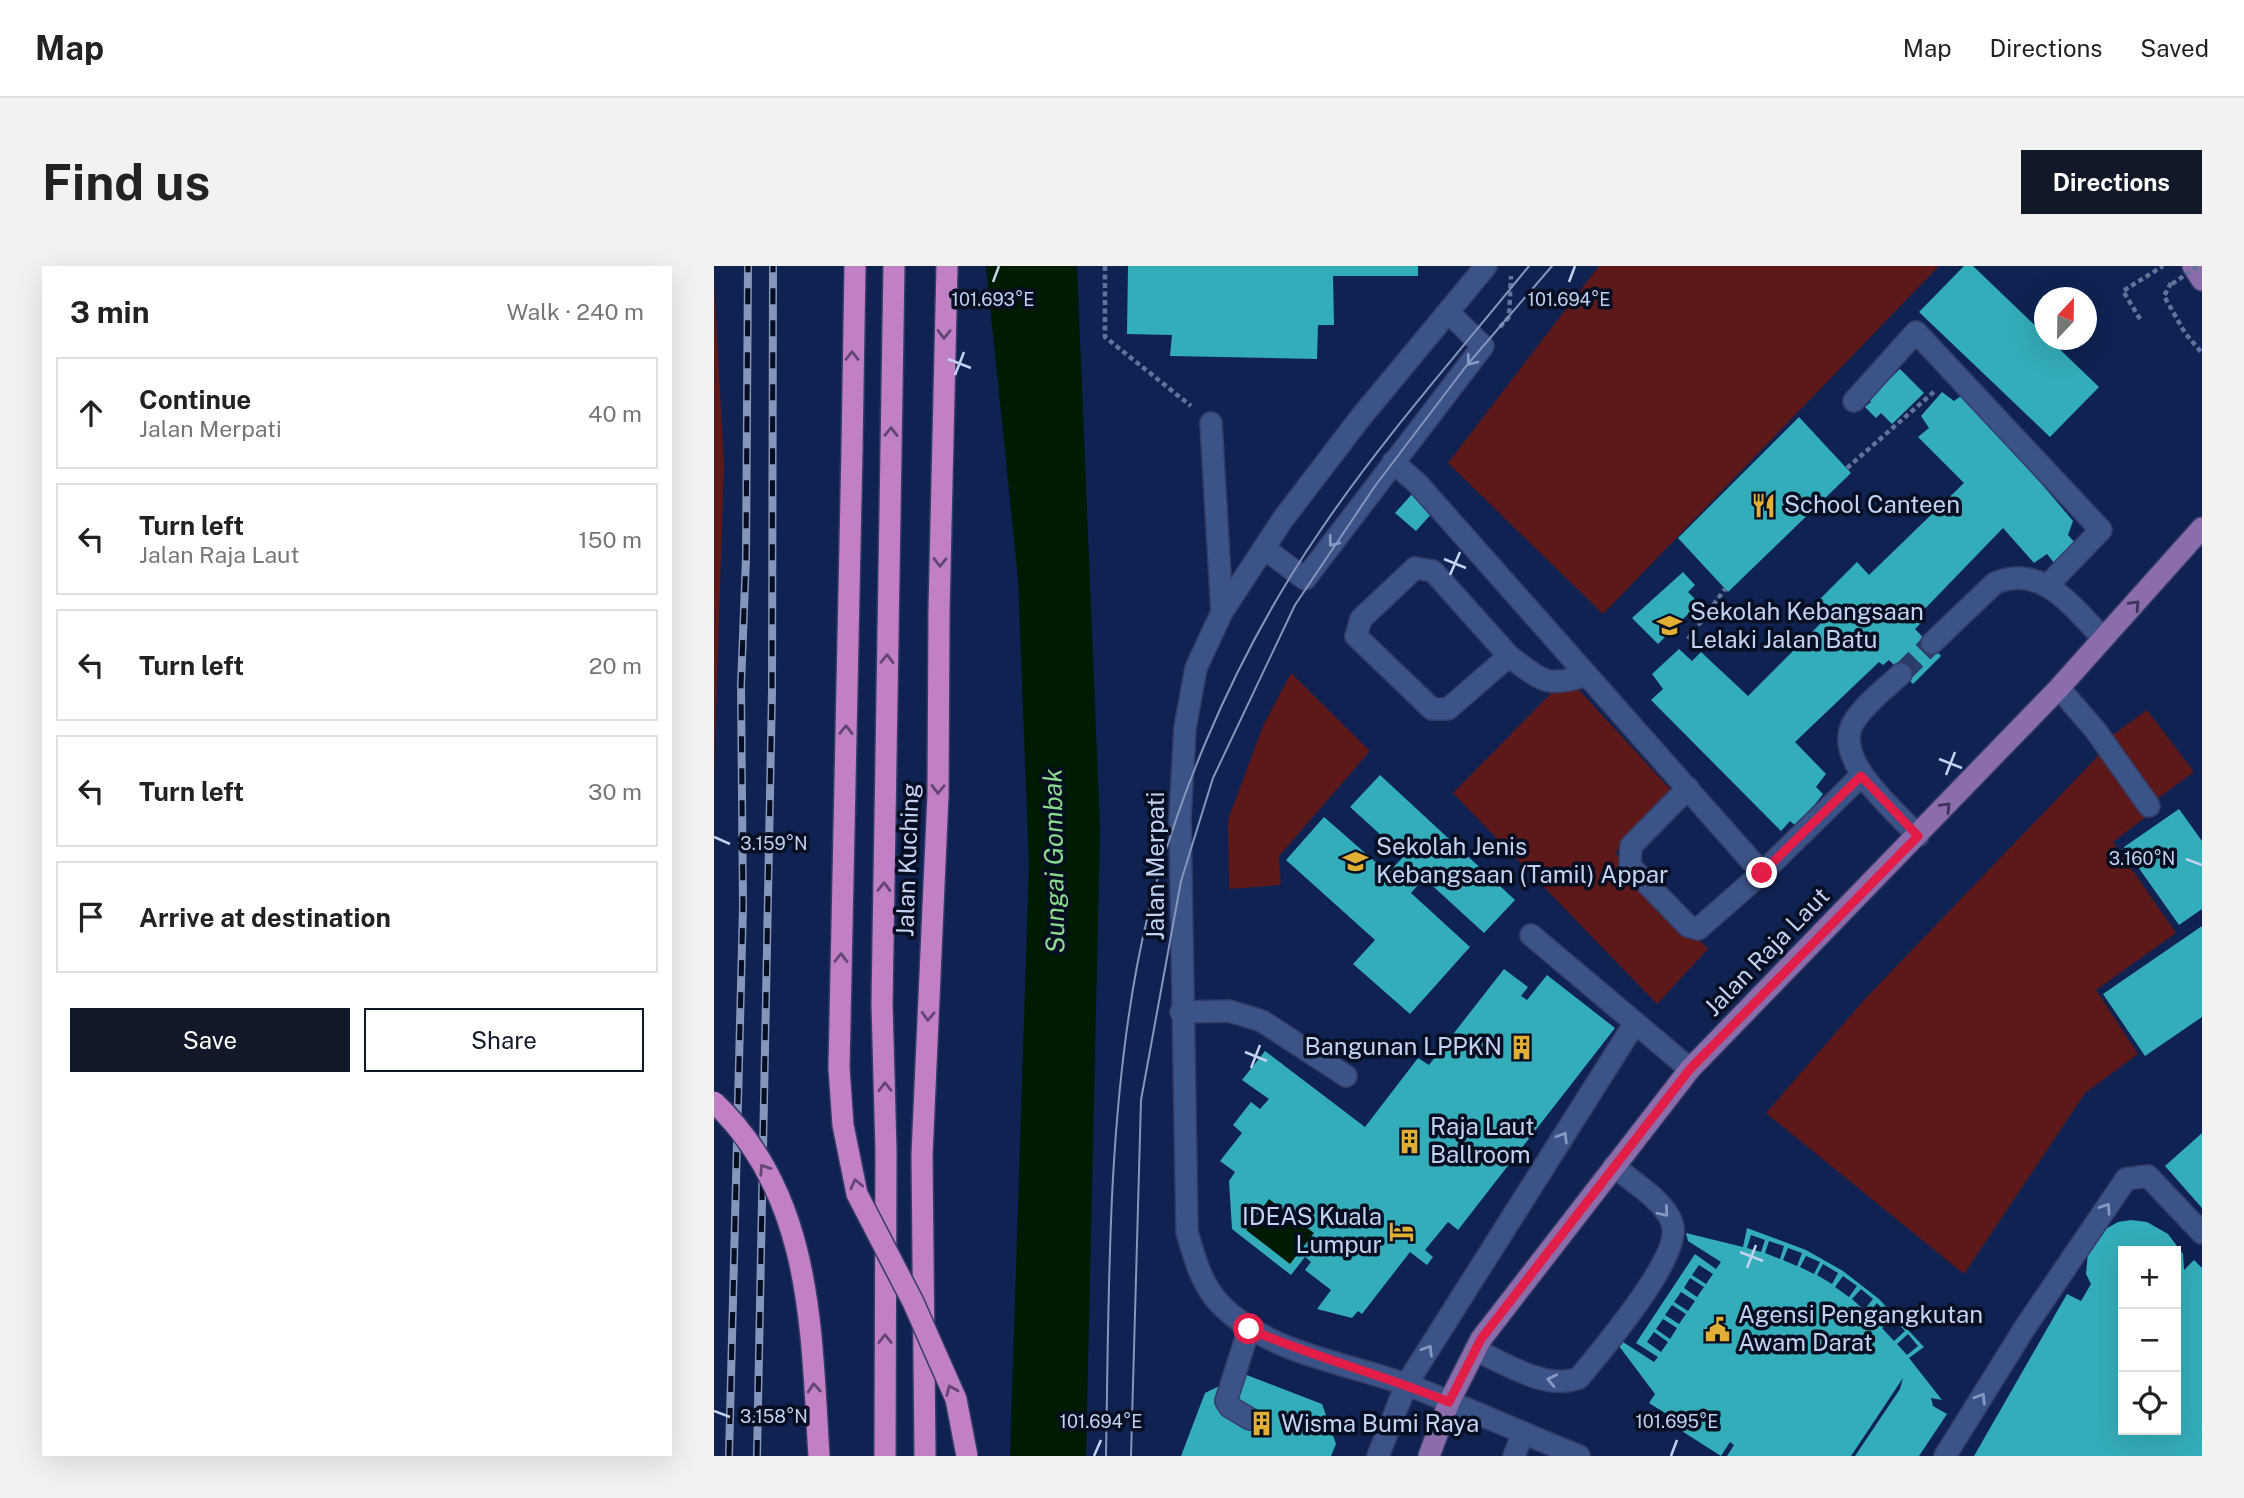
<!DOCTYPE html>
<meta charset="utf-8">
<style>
:root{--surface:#fff;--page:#f2f2f2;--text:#222;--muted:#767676;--line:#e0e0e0;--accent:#111827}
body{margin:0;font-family:"Public Sans",sans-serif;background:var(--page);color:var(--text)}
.controls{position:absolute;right:21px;bottom:21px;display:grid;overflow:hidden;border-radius:0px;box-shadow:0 7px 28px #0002}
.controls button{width:63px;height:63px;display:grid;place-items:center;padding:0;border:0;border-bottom:2px solid var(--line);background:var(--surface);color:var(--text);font:35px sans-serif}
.compass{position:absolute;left:1320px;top:21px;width:63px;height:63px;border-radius:50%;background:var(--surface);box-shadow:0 7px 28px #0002;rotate:22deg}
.stop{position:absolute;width:21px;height:21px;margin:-16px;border:5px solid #e11d48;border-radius:50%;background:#fff}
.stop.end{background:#e11d48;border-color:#fff;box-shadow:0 2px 7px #0008}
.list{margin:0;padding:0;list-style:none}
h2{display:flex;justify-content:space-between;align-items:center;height:91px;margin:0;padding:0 28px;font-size:30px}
h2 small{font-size:23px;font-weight:400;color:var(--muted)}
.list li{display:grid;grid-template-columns:46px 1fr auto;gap:21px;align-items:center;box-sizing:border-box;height:112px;margin:0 14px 14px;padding:0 14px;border:2px solid var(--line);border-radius:0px}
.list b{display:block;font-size:26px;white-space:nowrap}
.list p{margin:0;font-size:23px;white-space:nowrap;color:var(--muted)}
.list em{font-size:23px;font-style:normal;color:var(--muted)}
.actions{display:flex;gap:14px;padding:21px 28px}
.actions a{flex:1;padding:16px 0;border:2px solid var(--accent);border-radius:0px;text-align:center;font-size:24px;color:var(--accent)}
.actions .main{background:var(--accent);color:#fff}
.icon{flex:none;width:38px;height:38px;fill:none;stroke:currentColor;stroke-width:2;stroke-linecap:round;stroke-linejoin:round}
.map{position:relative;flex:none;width:1488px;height:1190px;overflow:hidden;border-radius:0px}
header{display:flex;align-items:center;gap:42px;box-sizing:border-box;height:98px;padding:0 35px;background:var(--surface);border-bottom:2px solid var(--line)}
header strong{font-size:33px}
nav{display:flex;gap:38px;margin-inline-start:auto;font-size:24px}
.intro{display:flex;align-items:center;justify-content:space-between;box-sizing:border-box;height:168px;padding:0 42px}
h1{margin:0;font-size:49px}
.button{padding:18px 32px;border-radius:0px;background:var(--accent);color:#fff;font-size:24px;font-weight:700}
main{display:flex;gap:42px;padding:0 42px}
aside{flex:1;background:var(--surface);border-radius:0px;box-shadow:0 7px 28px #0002}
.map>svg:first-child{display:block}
.green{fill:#5d1919}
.water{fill:#001b02}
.building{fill:#33adb9;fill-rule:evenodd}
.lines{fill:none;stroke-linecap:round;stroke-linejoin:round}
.minor-tunnel{stroke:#2a3c69;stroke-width:21;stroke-dasharray:21 10;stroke-linecap:butt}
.minor-casing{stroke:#343c66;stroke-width:24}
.major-casing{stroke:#343c66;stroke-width:24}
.highway-casing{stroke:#343c66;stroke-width:24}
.path{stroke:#62739a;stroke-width:4.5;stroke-dasharray:5 3.5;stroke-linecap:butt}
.minor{stroke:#3c5387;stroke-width:21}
.major{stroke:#8c6dac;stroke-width:21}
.highway{stroke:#c17fc5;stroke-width:21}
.tram{stroke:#8695ba;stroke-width:2}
.rail-casing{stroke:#8695ba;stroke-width:8}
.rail{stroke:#060e22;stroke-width:5;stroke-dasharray:16;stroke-linecap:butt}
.highway-bridge-casing{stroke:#343c66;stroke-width:24;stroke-linecap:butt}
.path-bridge{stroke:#62739a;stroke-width:4.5;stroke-dasharray:5 3.5;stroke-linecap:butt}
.highway-bridge{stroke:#c17fc5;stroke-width:21}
.oneway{stroke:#644674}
.oneway2{stroke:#8799c1}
.oneway3{stroke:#3c3459}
.route{stroke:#e11d48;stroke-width:9}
.ticks{fill:none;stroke:#c4d2f1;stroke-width:2.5}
.labels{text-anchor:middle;stroke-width:7;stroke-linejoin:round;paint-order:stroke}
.poi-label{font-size:24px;fill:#c4d2f1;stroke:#060e22;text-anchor:start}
.street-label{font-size:24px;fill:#c4d2f1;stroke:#060e22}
.water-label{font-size:26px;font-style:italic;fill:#8bdb8d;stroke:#060e22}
.ticks-label{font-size:18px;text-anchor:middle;fill:#c4d2f1;stroke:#060e22;stroke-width:7;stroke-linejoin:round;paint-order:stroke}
</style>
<header>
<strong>Map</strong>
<nav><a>Map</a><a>Directions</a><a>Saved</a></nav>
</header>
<div class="intro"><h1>Find us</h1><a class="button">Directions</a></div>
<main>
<aside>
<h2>3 min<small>Walk · 240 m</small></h2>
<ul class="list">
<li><svg class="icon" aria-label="ahead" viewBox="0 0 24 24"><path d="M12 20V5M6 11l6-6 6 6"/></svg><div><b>Continue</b><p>Jalan Merpati</p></div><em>40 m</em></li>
<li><svg class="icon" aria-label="left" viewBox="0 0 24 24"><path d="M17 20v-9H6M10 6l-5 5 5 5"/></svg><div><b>Turn left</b><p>Jalan Raja Laut</p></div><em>150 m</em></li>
<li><svg class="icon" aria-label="left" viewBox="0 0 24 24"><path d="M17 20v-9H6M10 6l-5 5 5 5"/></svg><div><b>Turn left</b></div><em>20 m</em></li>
<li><svg class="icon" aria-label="left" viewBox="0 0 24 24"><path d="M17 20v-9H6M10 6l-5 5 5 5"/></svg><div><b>Turn left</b></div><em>30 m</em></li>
<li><svg class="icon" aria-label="arrive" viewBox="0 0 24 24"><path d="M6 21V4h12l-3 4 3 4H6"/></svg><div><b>Arrive at destination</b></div></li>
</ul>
<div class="actions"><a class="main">Save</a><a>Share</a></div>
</aside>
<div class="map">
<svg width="1488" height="1190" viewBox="0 0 1488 1190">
<rect width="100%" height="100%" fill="#0f2251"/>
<g class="green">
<path d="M885 0H1225L889 348 734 197Z"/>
<path d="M0 14 10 199 0 509Z"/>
<path d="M577 407 656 485 565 590 567 619 515 623 514 554 549 460Z"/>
<path d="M853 411 958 525 901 587 994 683 943 738 739 527Z"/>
<path d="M1433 444 1480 506 1443 533 1396 471Z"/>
<path d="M1386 488 1433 550 1399 576 1462 667 1382 724 1424 788 1371 827 1250 1008 1052 847 1151 733Z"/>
</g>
<g class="water">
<path d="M272 0H363L386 563 372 1190H296L315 598 304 312Z"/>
<path d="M555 933 600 967 576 998 532 964Z"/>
</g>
<g class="building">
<path d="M414 0H704V10H619L620 59H604L603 93 456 90 458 69 413 68Z"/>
<path d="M1250 0H1259L1330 68V74H1336L1385 121 1336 171 1205 46Z"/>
<path d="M1186 103 1210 127 1178 158 1167 147 1162 152 1151 141 1157 136 1155 133Z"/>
<path d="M1228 126 1240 135 1251 127 1359 255 1354 269 1362 278 1341 298 1333 288 1320 297 1289 262 1202 352 1207 357 1201 363 1227 390 1199 418 1175 394 1169 399 1165 396 1081 476 1112 508 1102 521 1109 528 1083 561 1076 555 1067 565 937 434 949 423 938 408 965 383 978 395 987 386 1034 430 1118 346 1106 333 1143 296 1155 309 1250 217 1204 171 1215 162 1207 150Z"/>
<path d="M1085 151 1137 207 1014 326 964 272Z"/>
<path d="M698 228 719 246 702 265 681 247Z"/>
<path d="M969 306 981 319 974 326 985 337 944 378 918 352Z"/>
<path d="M666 509 801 634 770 667 710 612 697 627 756 681 696 748 639 698 661 674 572 594 610 551 674 607 690 590 636 541Z"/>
<path d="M1465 543 1488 575V643L1465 659 1410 581Z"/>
<path d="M1488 660V751L1431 790 1389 728Z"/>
<path d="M790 703 814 721 807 730 813 734 833 709 901 762 744 964 734 956 711 984 719 991 713 999 696 986 648 1048 644 1045 638 1052 603 1043 617 1024 591 1004 597 996 591 991 577 1009 518 963 515 915 521 906 506 895 528 867 519 859 537 836 546 843 555 833 528 814 551 785 651 861 704 792 715 799ZM555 933 600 967 576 998 532 964Z"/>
<path d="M1488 867V942L1451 900Z"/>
<path d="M1417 954 1433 956 1454 968 1469 988 1470 1004 1480 994 1488 1002V1190H1260L1353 1028 1367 1035 1377 1018 1372 1008 1374 986 1390 964 1404 956ZM1409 985H1462V1164H1409Z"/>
<path d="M1033 962 1092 984 1129 1005 1165 1033 1210 1081 1195 1092 1228 1134 1217 1132 1219 1140 1233 1148 1205 1190H1141L1186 1123 1189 1112 1137 1190H1013L1020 1179 1016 1176 1007 1190 960 1160 964 1155 935 1137 941 1128 902 1076H909L940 1096 944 1091 922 1077 981 988 1002 1003 1007 996 974 975 972 967 1029 981ZM1037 969 1051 974 1047 986 1033 982ZM1055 975 1070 980 1066 993 1051 987ZM1074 982 1088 987 1083 1000 1069 994ZM1092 990 1106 996 1100 1008 1086 1001ZM1109 998 1124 1007 1118 1018 1103 1009ZM985 999 999 1008 992 1018 978 1009ZM1129 1010 1143 1020 1135 1031 1121 1021ZM976 1012 990 1021 983 1031 970 1022ZM1147 1023 1159 1033 1150 1044 1138 1033ZM967 1026 981 1035 974 1045 960 1036ZM1163 1037 1175 1049 1166 1059 1154 1047ZM958 1039 972 1048 965 1058 951 1049ZM1179 1052 1191 1065 1180 1075 1168 1062ZM949 1053 963 1062 956 1073 942 1063ZM940 1066 954 1076 947 1086 933 1076ZM1194 1068 1204 1080 1193 1089 1183 1078Z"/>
<path d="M530 1108 608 1138 622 1178 617 1190H467L491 1127Z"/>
</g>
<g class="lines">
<path class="minor-tunnel" d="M1187 408 1218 377"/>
<defs>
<g id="minor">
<path d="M772 0 647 151 569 253 508 346 482 402 471 462 466 552 473 966C481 994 488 1021 509 1041 557 1088 633 1097 694 1119 751 1141 808 1167 865 1190"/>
<path d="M1140 135 1202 66 1387 264 1334 319"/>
<path d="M497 157 508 346"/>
<path d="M679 196 703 217 1048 607 1147 510"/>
<path d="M550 282 591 313 769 80 734 46"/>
<path d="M1218 377 1281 317C1329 297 1359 342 1389 372"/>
<path d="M795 390 719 305 701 302 647 353 642 370 718 443H734L795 390C829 415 831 422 873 409"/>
<path d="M1187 408C1172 422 1153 436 1141 454 1115 492 1181 544 1204 570"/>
<path d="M1345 422 1382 465 1435 540"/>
<path d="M974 522 917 580 916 600 974 660 984 663 1048 607"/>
<path d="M817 669 976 803"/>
<path d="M467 746 515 745 548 755 632 810"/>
<path d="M535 1063 512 1135 516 1141 536 1153"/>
<path d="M761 1084C791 1097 832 1125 865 1112 886 1086 970 989 958 957 950 934 918 916 900 900"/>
<path d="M664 1190 692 1119 921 757"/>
<path d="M800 1190 809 1167"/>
<path d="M1231 1190 1310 1063 1412 913 1434 910 1488 967"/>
</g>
<g id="major">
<path d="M1479 0 1488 14"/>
<path d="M715 1190 735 1136 767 1073 976 803 1345 422 1488 262"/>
</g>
<g id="highway">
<path d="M138 183 141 0"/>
<path d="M171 1190 172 884 168 738 180 0"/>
<path d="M211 1190 208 889 224 529 225 345 233 0"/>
</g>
</defs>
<use href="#minor" class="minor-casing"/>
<use href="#major" class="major-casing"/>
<use href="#highway" class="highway-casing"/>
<g class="path">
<path d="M391 0V71L477 140"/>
<path d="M1457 17 1450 30 1471 67 1488 87"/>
<path d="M1426 53 1409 25 1449 0"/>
<path d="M786 61 795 51 797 10"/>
<path d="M1133 202 1222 124"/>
<path d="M974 373 1011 323"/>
</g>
<use href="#minor" class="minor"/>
<use href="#major" class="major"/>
<use href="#highway" class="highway"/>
<g class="tram">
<path d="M392 1190C395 1027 393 861 423 700 451 551 519 393 604 268 667 174 744 88 815 0"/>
<path d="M417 1190 427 834 467 615 499 512 581 339 661 220 753 99 838 0"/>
</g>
<defs>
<g id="rail">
<path d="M15 1190 29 640 27 420 32 292 34 0"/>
<path d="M43 1190 58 426 59 0"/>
</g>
</defs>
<use href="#rail" class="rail-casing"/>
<use href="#rail" class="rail"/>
<defs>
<g id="highway-bridge">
<path d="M138 183 125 802 129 859 143 928 199 1036 242 1133 253 1190"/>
<path d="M0 836C99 930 97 1064 105 1190"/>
</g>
</defs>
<use href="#highway-bridge" class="highway-bridge-casing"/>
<path class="path-bridge" d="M1458 18 1484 0"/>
<use href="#highway-bridge" class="highway-bridge"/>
</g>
<defs><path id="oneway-chevron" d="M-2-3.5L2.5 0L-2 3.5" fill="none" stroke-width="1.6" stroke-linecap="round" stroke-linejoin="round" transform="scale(1.75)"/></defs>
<g class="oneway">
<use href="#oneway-chevron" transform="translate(230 68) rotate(91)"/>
<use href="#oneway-chevron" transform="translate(138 90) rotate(-90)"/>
<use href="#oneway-chevron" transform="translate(177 166) rotate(-89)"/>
<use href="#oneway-chevron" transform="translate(226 296) rotate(91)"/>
<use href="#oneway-chevron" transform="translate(173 393) rotate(-89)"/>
<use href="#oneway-chevron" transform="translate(132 464) rotate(-89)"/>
<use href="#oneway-chevron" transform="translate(224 523) rotate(91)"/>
<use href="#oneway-chevron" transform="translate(170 621) rotate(-89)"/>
<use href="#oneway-chevron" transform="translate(127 692) rotate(-89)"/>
<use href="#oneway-chevron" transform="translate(214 750) rotate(92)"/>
<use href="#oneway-chevron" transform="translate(171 821) rotate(-91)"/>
<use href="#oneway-chevron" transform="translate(50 903) rotate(-123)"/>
<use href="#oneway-chevron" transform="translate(142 918) rotate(-103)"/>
<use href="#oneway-chevron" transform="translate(171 1073) rotate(-90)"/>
<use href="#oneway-chevron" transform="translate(100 1122) rotate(-94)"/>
<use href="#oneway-chevron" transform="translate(237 1124) rotate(-113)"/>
</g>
<g class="oneway2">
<use href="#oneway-chevron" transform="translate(757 95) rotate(128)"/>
<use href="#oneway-chevron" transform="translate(619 276) rotate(127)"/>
<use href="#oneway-chevron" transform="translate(849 871) rotate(-58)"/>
<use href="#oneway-chevron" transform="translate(1392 942) rotate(-56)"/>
<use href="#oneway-chevron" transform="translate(950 946) rotate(50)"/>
<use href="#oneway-chevron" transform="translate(714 1084) rotate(-58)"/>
<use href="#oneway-chevron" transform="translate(838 1114) rotate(-168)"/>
<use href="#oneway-chevron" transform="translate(1267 1132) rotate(-58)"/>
</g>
<g class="oneway3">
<use href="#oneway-chevron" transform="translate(1421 339) rotate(-47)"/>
<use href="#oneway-chevron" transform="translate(1232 541) rotate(-46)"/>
</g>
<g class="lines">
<path class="route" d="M535 1063C600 1091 669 1109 735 1136L767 1073 976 803 1204 570 1147 510 1048 607"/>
</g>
<path class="ticks" d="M279 16 285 0M855 16 861 0M234 93 257 102M241 109 250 86M730 293 752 302M736 309 746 286M1225 493 1248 502M1232 509 1241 486M0 571 16 578M1472 593 1488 599M531 786 553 795M537 802 546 779M1026 986 1049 995M1033 1002 1042 979M0 1145 16 1151M380 1190 387 1174M957 1190 963 1174"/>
<defs>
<symbol id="restaurant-bare" viewBox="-9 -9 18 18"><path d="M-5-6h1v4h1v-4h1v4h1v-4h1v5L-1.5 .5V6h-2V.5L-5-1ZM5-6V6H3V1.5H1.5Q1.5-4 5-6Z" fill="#e1af34" stroke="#060e22" stroke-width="2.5" paint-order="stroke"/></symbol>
<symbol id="school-bare" viewBox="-9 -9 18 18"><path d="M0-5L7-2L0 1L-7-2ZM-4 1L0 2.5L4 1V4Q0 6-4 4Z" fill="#e1af34" stroke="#060e22" stroke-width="2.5" paint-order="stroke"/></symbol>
<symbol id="building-bare" viewBox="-9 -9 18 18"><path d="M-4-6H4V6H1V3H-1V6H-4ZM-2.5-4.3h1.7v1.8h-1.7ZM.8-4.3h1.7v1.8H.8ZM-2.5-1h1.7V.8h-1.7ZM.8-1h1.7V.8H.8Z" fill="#e1af34" stroke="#060e22" stroke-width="2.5" paint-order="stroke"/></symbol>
<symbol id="hotel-bare" viewBox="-9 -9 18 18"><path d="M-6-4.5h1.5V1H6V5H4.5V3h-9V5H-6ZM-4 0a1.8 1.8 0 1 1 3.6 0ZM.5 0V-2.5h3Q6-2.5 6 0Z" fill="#e1af34" stroke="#060e22" stroke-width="2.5" paint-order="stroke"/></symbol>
<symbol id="civic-bare" viewBox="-9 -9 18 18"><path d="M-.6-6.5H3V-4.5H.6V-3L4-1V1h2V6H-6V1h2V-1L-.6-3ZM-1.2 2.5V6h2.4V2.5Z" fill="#e1af34" stroke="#060e22" stroke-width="2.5" paint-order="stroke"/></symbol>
</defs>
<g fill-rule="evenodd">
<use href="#restaurant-bare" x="1032" y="222" width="35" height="35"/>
<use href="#school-bare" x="938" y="342" width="35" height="35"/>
<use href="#school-bare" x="624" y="578" width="35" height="35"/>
<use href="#building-bare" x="790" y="764" width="35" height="35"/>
<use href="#building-bare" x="678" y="858" width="35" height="35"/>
<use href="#hotel-bare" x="670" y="948" width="35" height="35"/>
<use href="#civic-bare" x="986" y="1046" width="35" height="35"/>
<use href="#building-bare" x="530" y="1140" width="35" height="35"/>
</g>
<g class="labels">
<g class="poi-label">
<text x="1070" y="247">School Canteen</text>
<text x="976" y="354">Sekolah Kebangsaan<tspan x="976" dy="28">Lelaki Jalan Batu</tspan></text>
<text x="662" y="589">Sekolah Jenis<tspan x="662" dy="28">Kebangsaan (Tamil) Appar</tspan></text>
<text x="788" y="789" text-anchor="end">Bangunan LPPKN</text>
<text x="716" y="869">Raja Laut<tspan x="716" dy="28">Ballroom</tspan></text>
<text x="668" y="959" text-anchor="end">IDEAS Kuala<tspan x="668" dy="28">Lumpur</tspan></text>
<text x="1024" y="1057">Agensi Pengangkutan<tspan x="1024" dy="28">Awam Darat</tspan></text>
<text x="567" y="1166">Wisma Bumi Raya</text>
</g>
<g class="street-label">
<text transform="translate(194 594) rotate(-88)" y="8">Jalan Kuching</text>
<text transform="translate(442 600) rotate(-90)" y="8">Jalan Merpati</text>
<text transform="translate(1053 686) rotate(-46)" y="8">Jalan Raja Laut</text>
</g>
<g class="water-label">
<text transform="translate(340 595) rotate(-91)" y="9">Sungai Gombak</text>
</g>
</g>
<g class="ticks-label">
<text x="279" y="40">101.693°E</text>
<text x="855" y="40">101.694°E</text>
<text x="60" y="584">3.159°N</text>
<text x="1428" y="599">3.160°N</text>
<text x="60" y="1157">3.158°N</text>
<text x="387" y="1162">101.694°E</text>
<text x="963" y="1162">101.695°E</text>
</g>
</svg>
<div class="controls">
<button>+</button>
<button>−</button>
<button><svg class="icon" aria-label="locate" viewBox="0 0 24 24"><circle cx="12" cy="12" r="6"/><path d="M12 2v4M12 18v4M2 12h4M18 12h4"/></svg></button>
</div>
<svg class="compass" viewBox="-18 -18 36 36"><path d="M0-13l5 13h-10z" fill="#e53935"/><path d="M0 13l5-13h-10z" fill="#767676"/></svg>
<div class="stop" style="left:535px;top:1063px"></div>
<div class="stop end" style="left:1048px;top:607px"></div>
</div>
</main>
